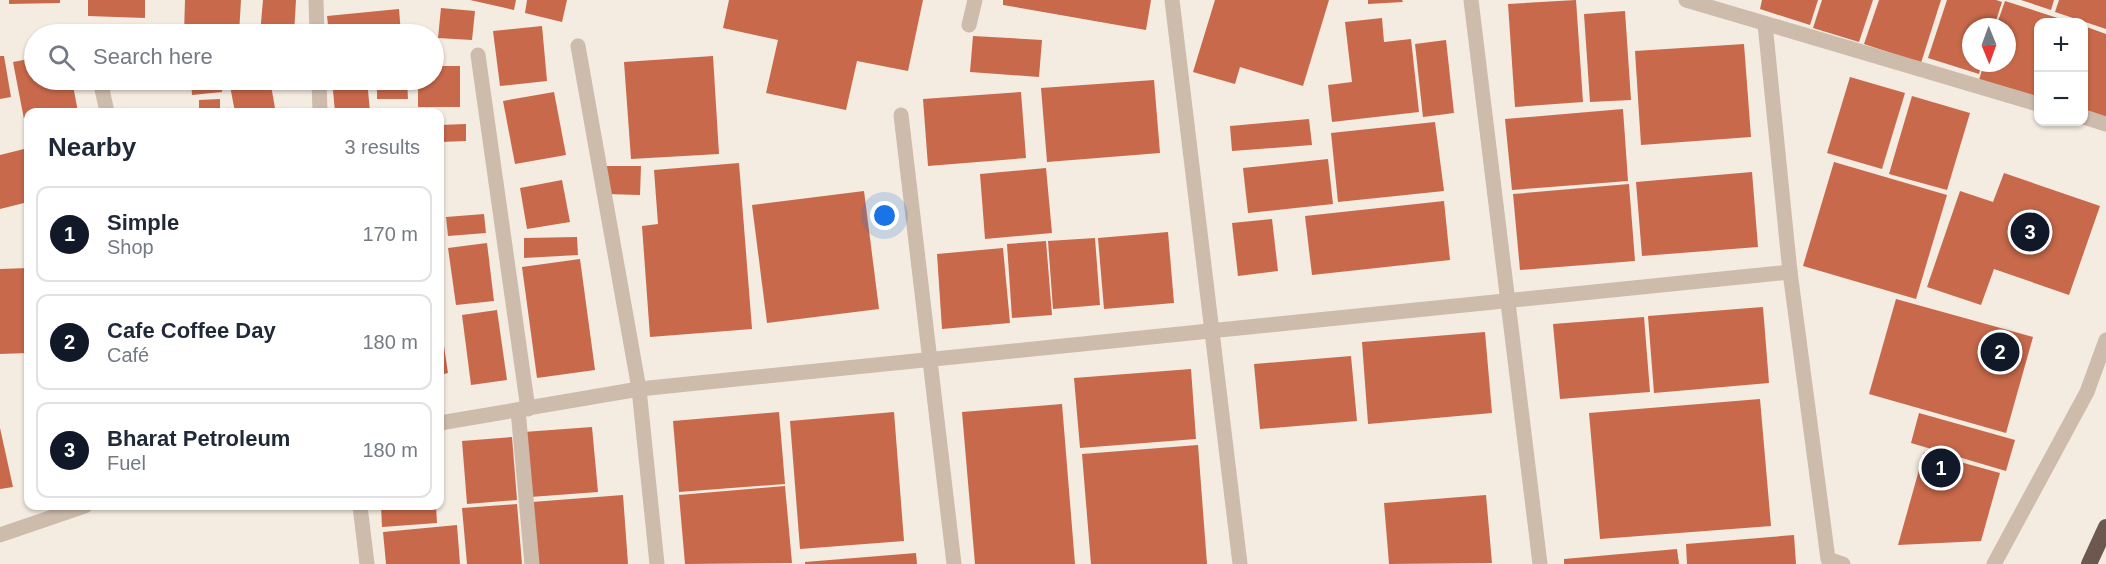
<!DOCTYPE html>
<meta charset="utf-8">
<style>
:root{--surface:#fff;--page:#f6f6f7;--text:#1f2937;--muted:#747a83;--line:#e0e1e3;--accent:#111827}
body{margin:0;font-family:Helvetica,sans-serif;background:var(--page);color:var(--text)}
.controls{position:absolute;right:18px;top:18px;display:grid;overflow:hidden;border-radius:12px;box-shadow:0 2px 4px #0004}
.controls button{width:54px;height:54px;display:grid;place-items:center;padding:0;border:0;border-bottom:2px solid var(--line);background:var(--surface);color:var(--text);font:30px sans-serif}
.compass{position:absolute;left:1962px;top:18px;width:54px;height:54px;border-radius:50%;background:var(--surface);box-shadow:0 2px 4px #0004;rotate:179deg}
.you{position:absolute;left:885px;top:216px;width:21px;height:21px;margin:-15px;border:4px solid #fff;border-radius:50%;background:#1a73e8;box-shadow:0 0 0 9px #1a73e833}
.badge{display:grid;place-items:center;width:39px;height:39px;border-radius:50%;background:var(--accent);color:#fff;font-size:20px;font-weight:700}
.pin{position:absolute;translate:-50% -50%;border:3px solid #fff;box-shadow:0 2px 6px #0006}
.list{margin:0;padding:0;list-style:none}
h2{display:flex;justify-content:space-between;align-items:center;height:78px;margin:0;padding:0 24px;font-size:26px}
h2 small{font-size:20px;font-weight:400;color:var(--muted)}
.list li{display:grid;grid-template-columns:39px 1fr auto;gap:18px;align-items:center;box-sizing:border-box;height:96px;margin:0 12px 12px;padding:0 12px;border:2px solid var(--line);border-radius:12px}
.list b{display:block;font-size:22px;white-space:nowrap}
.list p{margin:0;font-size:20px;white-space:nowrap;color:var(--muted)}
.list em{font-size:20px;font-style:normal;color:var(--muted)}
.icon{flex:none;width:33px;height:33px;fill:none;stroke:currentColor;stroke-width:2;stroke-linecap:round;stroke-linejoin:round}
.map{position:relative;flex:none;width:2106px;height:564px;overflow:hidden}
.search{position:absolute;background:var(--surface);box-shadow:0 2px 4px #0004;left:24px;top:24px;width:420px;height:66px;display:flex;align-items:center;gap:15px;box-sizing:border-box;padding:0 21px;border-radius:33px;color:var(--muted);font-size:22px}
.panel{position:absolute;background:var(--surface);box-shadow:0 2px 4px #0004;left:24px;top:108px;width:420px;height:402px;border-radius:12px}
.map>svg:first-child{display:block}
.building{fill:#c8694b}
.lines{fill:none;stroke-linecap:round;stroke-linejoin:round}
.minor{stroke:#cdbbac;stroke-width:15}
.tertiary{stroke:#cdbbac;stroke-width:15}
.trunk{stroke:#6c584f;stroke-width:16}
</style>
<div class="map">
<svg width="2106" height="564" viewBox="0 0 2106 564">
<rect width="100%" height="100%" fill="#f4ebe1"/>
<g class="building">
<path d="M9 0H60V3L9 4Z"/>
<path d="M88 0H145V18L88 16Z"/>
<path d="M185 0H241L239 34H184Z"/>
<path d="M263 0H296L294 34H260Z"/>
<path d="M470 0H516L514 10Z"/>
<path d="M527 0H567L562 22 525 13Z"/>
<path d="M729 0H923L908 71 857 61 846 110 766 93 778 40 723 28Z"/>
<path d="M1003 0H1151L1146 30 1003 5Z"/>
<path d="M1215 0H1329L1303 86 1240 67 1235 84 1193 72Z"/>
<path d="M1368 0H1402L1403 2 1368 4Z"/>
<path d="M1576 0 1583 102 1515 107 1508 4Z"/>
<path d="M1762 0H1818L1810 25 1760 9Z"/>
<path d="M1822 0H1873L1859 42 1813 28Z"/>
<path d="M1879 0H1941L1921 63 1864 44Z"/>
<path d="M1947 0H1996L2002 2 1994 27H1971V63H1982L1979 74 1928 58Z"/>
<path d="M2021 0H2054L2051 10Z"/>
<path d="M2059 0H2106V29L2055 12Z"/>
<path d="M2005 1 2070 22H2038V99L1979 80 1984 63H2007V27H1996Z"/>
<path d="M441 8 475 11 472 40 438 38Z"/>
<path d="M399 9 401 34H329L327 16Z"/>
<path d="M1625 11 1631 100 1590 102 1584 14Z"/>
<path d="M1382 18 1384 42 1411 39 1419 112 1332 122 1328 85 1352 82 1345 22Z"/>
<path d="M542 26 547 81 500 86 493 31Z"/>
<path d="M2084 26 2106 34V121L2084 114Z"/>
<path d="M973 36 1042 40 1039 77 970 72Z"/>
<path d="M1446 40 1454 113 1423 117 1415 44Z"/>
<path d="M1744 44 1751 137 1641 145 1635 51Z"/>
<path d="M0 56H4L11 97 0 99Z"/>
<path d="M713 56 719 154 631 159 624 62Z"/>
<path d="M34 58V80H72L78 112H28L27 135 13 62Z"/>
<path d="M434 66H460V107H418V80H434Z"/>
<path d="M1850 77 1905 93 1882 169 1827 153Z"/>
<path d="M114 80H173V83L115 88Z"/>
<path d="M191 80H221L222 92 192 95Z"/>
<path d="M270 80 275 108 235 112 230 86Z"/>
<path d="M332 80H367L370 112H335Z"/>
<path d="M377 80H407L408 99H377Z"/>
<path d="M1154 80 1160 153 1047 162 1041 88Z"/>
<path d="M554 92 566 155 515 164 503 101Z"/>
<path d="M1021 92 1026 158 928 166 923 99Z"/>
<path d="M1912 96 1970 113 1947 190 1889 174Z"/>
<path d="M220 99V110H199V100Z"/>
<path d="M1623 109 1628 181 1512 190 1505 119Z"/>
<path d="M1309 119 1312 145 1232 151 1230 126Z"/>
<path d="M1435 122 1444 191 1338 202 1331 133Z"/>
<path d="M466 124V141L440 142V125Z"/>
<path d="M28 148V202L0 209V155Z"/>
<path d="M1328 159 1333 204 1248 213 1243 168Z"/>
<path d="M1834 162 1947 195 1916 299 1803 266Z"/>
<path d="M739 163 752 329 650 337 642 226 658 224 654 170Z"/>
<path d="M606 166H641L640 195 606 194Z"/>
<path d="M1046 168 1052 233 985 239 980 174Z"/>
<path d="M1752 172 1758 247 1642 256 1636 182Z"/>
<path d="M2004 173 2100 206 2069 295 1994 269 1981 305 1927 287 1960 191 1993 202Z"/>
<path d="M562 180 570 222 527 229 520 188Z"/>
<path d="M1629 184 1635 261 1520 270 1513 194Z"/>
<path d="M864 191 879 309 767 323 752 205Z"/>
<path d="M1444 201 1450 260 1312 275 1305 216Z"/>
<path d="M484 214 486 233 448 236 446 217Z"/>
<path d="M1272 219 1278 271 1238 276 1232 223Z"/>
<path d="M1168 232 1174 303 1104 309 1098 238Z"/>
<path d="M577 237 578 255 524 258V238Z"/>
<path d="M1095 238 1100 305 1053 309 1048 241Z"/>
<path d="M1046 241 1052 315 1012 318 1007 244Z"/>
<path d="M487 243 494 301 456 305 448 248Z"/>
<path d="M1003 248 1010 323 942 329 937 254Z"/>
<path d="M580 259 595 370 537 378 522 267Z"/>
<path d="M28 268V353L0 354V269Z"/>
<path d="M1896 299 2033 337 2006 433 1869 394Z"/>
<path d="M1763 307 1769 383 1654 393 1648 316Z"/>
<path d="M497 310 507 380 471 385 462 315Z"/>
<path d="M1644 317 1650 392 1560 399 1553 324Z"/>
<path d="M441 326 448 373 440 375V327Z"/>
<path d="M1485 332 1492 413 1368 424 1362 342Z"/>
<path d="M1351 356 1357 421 1260 429 1254 364Z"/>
<path d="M1191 369 1196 439 1080 448 1074 378Z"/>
<path d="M1760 399 1771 526 1600 539 1589 413Z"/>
<path d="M1062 404 1075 564H975L962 412Z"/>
<path d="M779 412 785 484 679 492 673 421Z"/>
<path d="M894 412 904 541 800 549 790 421Z"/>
<path d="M1919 413 2015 440 2006 471 1911 443Z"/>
<path d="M592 427 598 492 530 497 524 432Z"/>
<path d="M0 428 13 487 0 489Z"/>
<path d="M512 437 517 500 467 504 462 441Z"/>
<path d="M1198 445 1207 564H1091L1082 454Z"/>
<path d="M1924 452 2000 473 1981 541 1898 545Z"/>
<path d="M785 486 792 563 685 564 679 495Z"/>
<path d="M623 495 628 564H537L532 502Z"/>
<path d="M1486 495 1492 563 1389 564 1384 503Z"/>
<path d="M517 504 522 564H467L462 508Z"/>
<path d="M381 506H436L437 523 382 527Z"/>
<path d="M457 525 460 564H386L383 532Z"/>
<path d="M1794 535 1796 564H1687L1686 544Z"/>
<path d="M1677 549 1679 564H1564V559Z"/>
<path d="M916 553 917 564H805V562Z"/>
</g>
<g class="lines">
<g class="minor">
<path d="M316 0 317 34"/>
<path d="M1172 0 1240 564"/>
<path d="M1471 0 1540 564"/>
<path d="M1686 0 2038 104"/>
<path d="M1765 24 1790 272"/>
<path d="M969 25 975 0"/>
<path d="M578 46 639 389 657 564"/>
<path d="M478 55 528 409"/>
<path d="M100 80 107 112"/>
<path d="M319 80 320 112"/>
<path d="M901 115 954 564"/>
<path d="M2084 117 2106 124"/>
<path d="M518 410 532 564"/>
<path d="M360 506 367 564"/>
</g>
<g class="tertiary">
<path d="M440 423 639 389 1790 272 1828 559 1843 564"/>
<path d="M0 535 85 506"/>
<path d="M1994 564 2087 392 2106 340"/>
</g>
<path class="trunk" d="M2089 564 2106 527"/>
</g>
</svg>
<div class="controls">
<button>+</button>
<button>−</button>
</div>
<svg class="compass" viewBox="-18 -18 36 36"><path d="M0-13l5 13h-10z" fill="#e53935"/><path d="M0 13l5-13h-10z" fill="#747a83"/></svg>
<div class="you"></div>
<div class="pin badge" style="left:1941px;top:468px">1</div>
<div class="pin badge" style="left:2000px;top:352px">2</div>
<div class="pin badge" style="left:2030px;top:232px">3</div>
<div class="search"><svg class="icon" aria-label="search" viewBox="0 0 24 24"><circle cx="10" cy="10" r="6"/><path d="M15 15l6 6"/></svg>Search here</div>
<section class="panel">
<h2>Nearby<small>3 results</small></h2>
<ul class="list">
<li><span class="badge">1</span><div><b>Simple</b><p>Shop</p></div><em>170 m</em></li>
<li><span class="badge">2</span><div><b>Cafe Coffee Day</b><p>Café</p></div><em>180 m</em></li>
<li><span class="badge">3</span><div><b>Bharat Petroleum</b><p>Fuel</p></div><em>180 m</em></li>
</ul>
</section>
</div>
